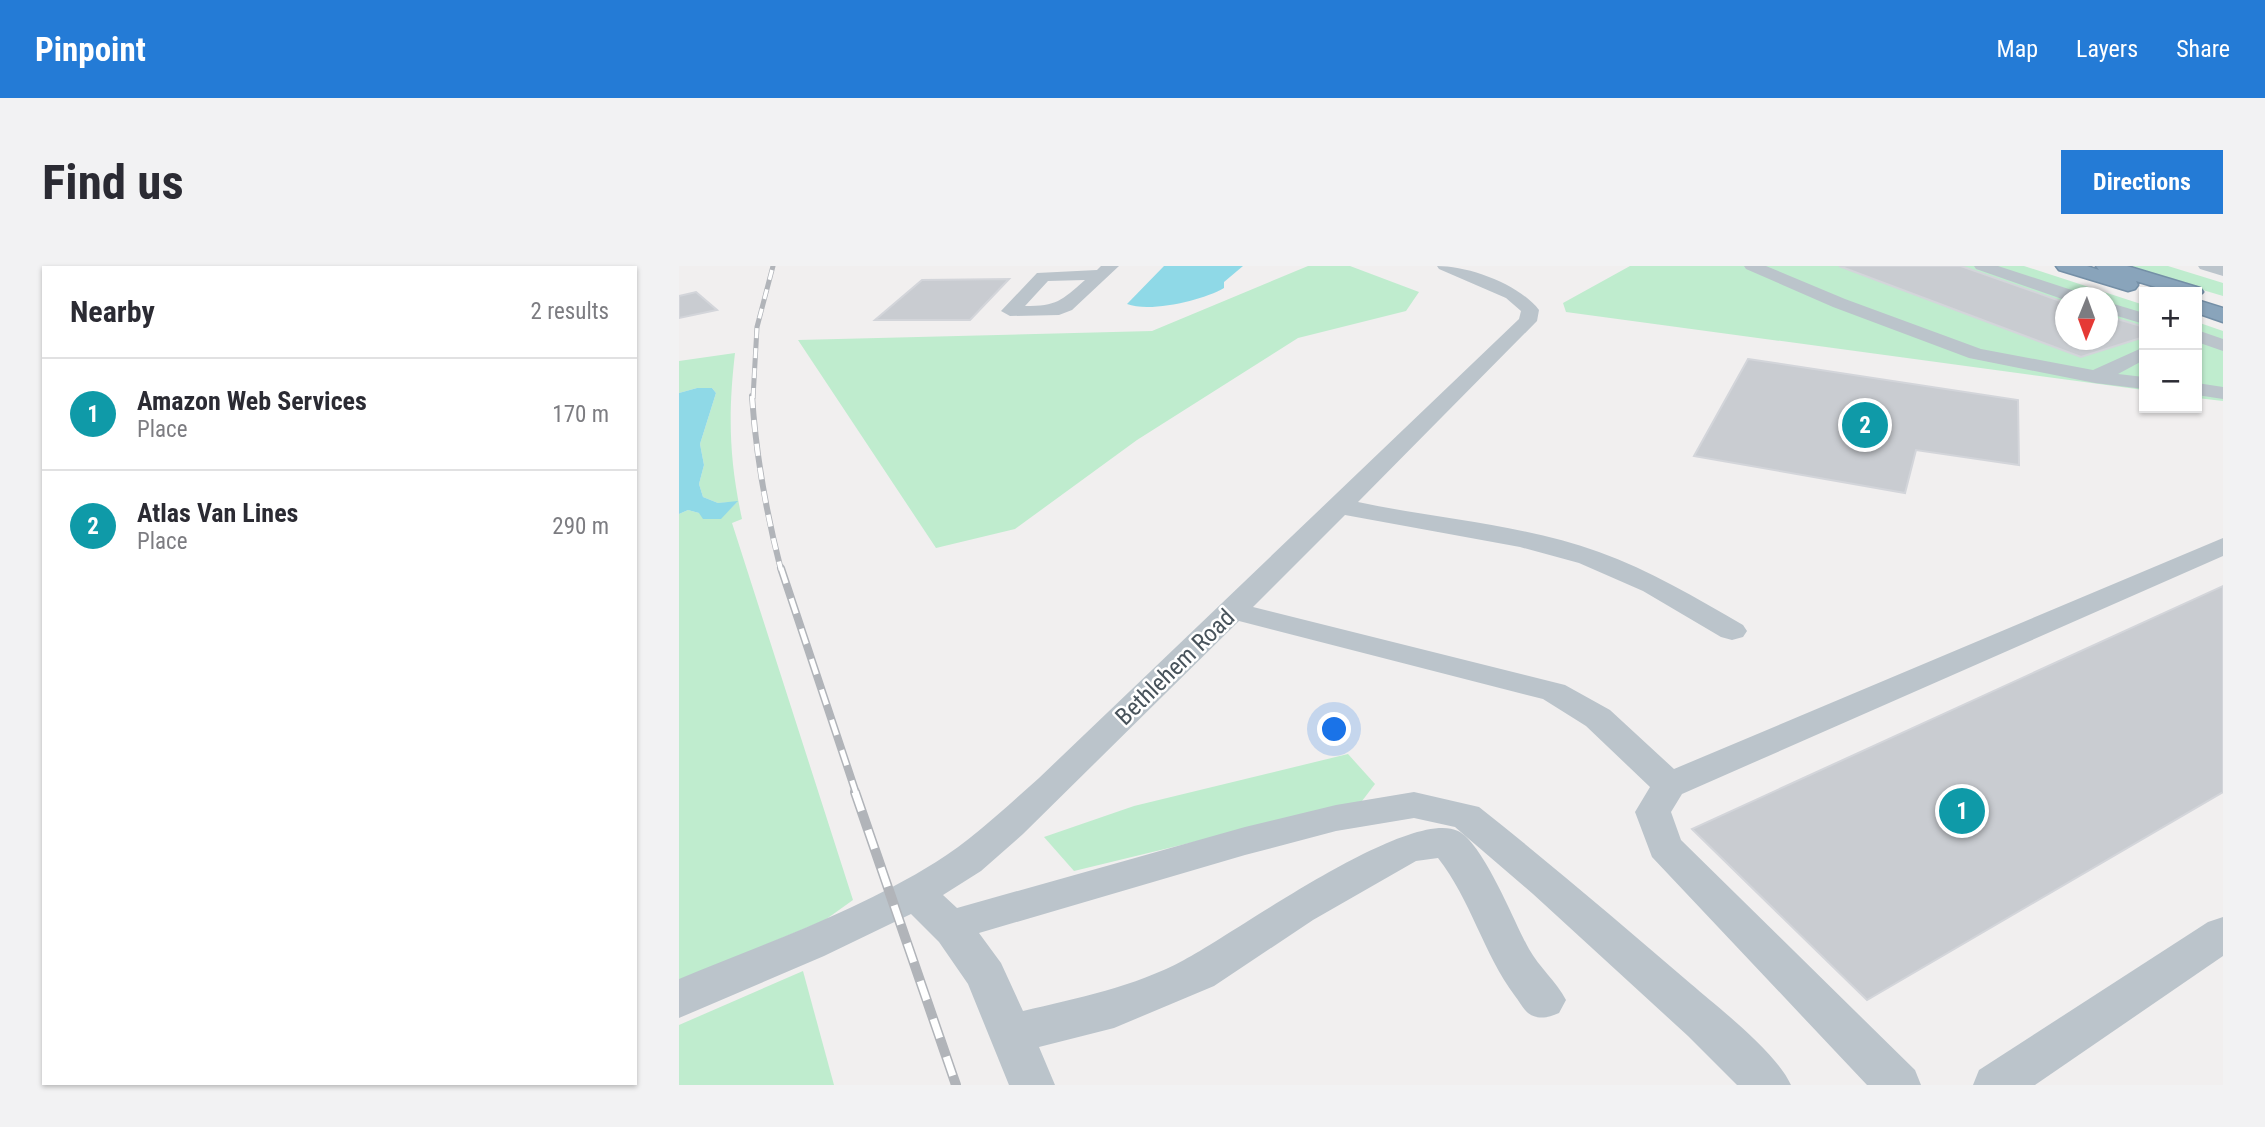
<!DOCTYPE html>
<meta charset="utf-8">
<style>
:root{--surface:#fff;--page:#f2f2f3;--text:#2b2b33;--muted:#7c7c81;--line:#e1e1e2;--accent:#247bd6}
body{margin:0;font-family:"Roboto Condensed",sans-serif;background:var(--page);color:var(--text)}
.controls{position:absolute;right:21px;top:21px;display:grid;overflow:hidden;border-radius:0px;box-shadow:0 2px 5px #0004}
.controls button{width:63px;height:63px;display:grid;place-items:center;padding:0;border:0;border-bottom:2px solid var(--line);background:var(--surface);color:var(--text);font:35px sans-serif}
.compass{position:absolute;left:1376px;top:21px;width:63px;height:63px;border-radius:50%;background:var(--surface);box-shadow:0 2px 5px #0004;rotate:181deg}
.you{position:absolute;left:656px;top:464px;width:24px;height:24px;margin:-18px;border:5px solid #fff;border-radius:50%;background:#1a73e8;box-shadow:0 0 0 10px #1a73e833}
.badge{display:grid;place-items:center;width:46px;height:46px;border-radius:50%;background:var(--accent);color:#fff;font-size:23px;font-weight:700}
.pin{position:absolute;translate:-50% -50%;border:4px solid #fff;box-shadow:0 2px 7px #0006}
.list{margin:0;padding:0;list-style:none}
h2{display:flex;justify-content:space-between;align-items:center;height:91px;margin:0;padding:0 28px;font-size:30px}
h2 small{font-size:23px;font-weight:400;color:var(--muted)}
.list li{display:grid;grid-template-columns:46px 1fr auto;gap:21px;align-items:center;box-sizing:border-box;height:112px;padding:0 28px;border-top:2px solid var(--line)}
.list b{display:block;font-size:26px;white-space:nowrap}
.list p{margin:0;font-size:23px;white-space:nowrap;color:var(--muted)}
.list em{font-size:23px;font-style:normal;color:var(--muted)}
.map{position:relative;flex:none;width:1544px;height:819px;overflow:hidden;border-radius:0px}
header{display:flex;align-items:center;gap:42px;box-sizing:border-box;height:98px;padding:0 35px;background:var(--accent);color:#fff}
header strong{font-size:33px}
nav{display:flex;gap:38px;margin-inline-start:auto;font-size:24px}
.intro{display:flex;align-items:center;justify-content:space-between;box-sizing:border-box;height:168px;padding:0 42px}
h1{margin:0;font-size:49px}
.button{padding:18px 32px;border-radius:0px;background:var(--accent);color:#fff;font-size:24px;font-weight:700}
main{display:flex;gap:42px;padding:0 42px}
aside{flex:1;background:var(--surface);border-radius:0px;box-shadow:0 2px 5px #0004}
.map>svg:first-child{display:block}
.green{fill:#bfecce;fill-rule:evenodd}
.water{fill:#8fd9e7}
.building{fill:#c9ccd1;stroke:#d3d5da;stroke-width:2}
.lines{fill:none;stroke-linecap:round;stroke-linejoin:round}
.highway-casing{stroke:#748fa6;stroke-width:3}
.minor{fill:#bbc4cb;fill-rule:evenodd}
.highway{fill:#89a4bb;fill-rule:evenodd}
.rail-far3-casing{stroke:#b1b4b9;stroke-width:5}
.rail-far2-casing{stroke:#b1b4b9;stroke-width:6}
.rail-far1-casing{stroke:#b1b4b9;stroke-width:8}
.rail-casing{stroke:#b1b4b9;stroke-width:10}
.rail-far3{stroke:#fff;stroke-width:3.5;stroke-dasharray:10;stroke-linecap:butt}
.rail-far2{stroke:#fff;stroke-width:4.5;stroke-dasharray:12;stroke-linecap:butt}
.rail-far1{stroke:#fff;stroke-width:5;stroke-dasharray:16;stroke-linecap:butt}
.rail{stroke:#fff;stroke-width:7;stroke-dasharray:20;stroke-linecap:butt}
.labels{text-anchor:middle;stroke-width:5;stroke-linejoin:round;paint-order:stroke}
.street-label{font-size:24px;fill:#48535b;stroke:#fff}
</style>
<header>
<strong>Pinpoint</strong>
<nav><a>Map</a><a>Layers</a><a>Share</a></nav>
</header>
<div class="intro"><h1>Find us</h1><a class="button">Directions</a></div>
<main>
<aside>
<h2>Nearby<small>2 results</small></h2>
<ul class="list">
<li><span class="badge" style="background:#0f9aa8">1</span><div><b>Amazon Web Services</b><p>Place</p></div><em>170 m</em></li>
<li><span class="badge" style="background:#0f9aa8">2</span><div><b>Atlas Van Lines</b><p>Place</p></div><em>290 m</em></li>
</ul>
</aside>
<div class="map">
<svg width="1544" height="819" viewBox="0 0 1544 819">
<rect width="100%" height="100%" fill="#f1efef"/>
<g class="green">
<path d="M629 0H671L740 26 727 45 619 72 458 174 336 263 257 282 119 74 473 65Z"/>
<path d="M951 0H1345L1465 39V124L887 46 884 37ZM1386 32H1428V74H1386Z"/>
<path d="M1443 0H1489L1544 17V30Z"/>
<path d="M1518 56 1544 65V135L1518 132Z"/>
<path d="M56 87C49 148 50 192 63 253L53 257 174 634 146 654 0 715V248L9 244 20 247H47L58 236 39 237 24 231 20 218 25 199 21 178 37 127 33 122H18L0 127V95Z"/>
<path d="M669 488 696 518 683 535 395 605 365 571 455 540Z"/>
<path d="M124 705 155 819H0V759Z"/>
</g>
<g class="water">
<path d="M485 0H564L545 16V22C525 34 471 47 448 38Z"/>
<path d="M18 122H33L37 127 21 178 25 199 20 218 24 231 39 237 59 235 42 253H24L20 247 9 244 0 248V127Z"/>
</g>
<g class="building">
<path d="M1160 0H1282L1387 37V74H1429V50L1465 61V71L1402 91Z"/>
<path d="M330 13 291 54H196L243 14Z"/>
<path d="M17 26 38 44 0 52V30Z"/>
<path d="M1069 93 1339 134 1340 199 1237 184 1226 227 1015 190Z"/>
<path d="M1544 320V526L1188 734 1013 563Z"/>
</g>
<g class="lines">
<defs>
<g id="highway">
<path d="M1377 0H1408L1420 4 1417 0H1448L1521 22 1524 26 1518 31V26H1493L1457 15 1459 19 1456 23 1449 25 1380 4Z"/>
<path d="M1518 34 1544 42V56L1518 47Z"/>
</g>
</defs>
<use href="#highway" class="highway-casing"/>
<g class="minor">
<path d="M422 0H440L393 44 380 49 331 50 322 45 358 7 418 4ZM406 14C382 35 378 40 346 40L369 15Z"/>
<path d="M758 0C790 0 840 18 860 44L858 55 679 236C758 253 843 258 920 286 971 304 1017 332 1064 359L1068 365 1064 371 1053 374 1042 371 964 325 900 297 841 281 666 249 574 341 886 419 931 444 995 503 1544 272V290L1003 528 992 546 1002 574 1236 804 1242 819H1188L973 591 956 546 971 521 907 460 864 433 560 355 344 568 302 605 264 629 278 642 566 561 657 539 735 526 800 541C872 598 942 658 1012 718 1041 743 1097 786 1112 819H1058L1009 770 854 628 776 561 735 552 657 565 566 589 300 667 322 697 344 745C399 732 455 721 505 694 555 668 729 541 779 565 805 578 835 656 850 683 860 701 877 715 887 734L880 747C870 751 860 755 849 747 844 743 840 735 836 730 804 687 792 634 759 592L737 595 634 654 535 720 435 762 360 781 376 819H330L289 718 260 676 232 648 145 690 0 752V713C87 677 177 646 257 596 295 572 327 541 360 512L840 53 842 45 827 32 760 3Z"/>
<path d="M1065 0H1087L1166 33 1302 83 1414 104 1465 81V94L1439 108 1465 111V123L1416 117 1290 92 1154 41 1067 3Z"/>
<path d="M1295 0H1319L1405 28 1407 32 1386 34 1297 3Z"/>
<path d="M1519 0H1544V10L1521 3Z"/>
<path d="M1428 36 1465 47V58L1428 47Z"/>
<path d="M1518 64 1544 73V85L1518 76Z"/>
<path d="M1518 117 1544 121V133L1518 129Z"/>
<path d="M1544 651V690L1356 819H1294L1300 804 1529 656Z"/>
</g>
<use href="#highway" class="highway"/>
<defs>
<path id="rail-far3" d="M74 132 78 61 94 0"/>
<path id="rail-far2" d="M73 130C77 190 87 246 102 304"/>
<path id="rail-far1" d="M102 302 177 527"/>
<path id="rail" d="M176 526 277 819"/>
</defs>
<use href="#rail-far3" class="rail-far3-casing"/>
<use href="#rail-far2" class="rail-far2-casing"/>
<use href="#rail-far1" class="rail-far1-casing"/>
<use href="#rail" class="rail-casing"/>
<use href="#rail-far3" class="rail-far3"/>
<use href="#rail-far2" class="rail-far2"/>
<use href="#rail-far1" class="rail-far1"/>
<use href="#rail" class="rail"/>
</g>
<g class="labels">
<g class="street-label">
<text transform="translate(496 401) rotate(-44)" y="8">Bethlehem Road</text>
</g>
</g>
</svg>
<div class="controls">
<button>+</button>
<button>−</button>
</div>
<svg class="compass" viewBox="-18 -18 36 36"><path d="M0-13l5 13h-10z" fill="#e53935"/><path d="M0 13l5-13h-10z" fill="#7c7c81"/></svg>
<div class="you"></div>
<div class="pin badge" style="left:1283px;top:545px;background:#0f9aa8">1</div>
<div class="pin badge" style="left:1186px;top:159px;background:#0f9aa8">2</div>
</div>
</main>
